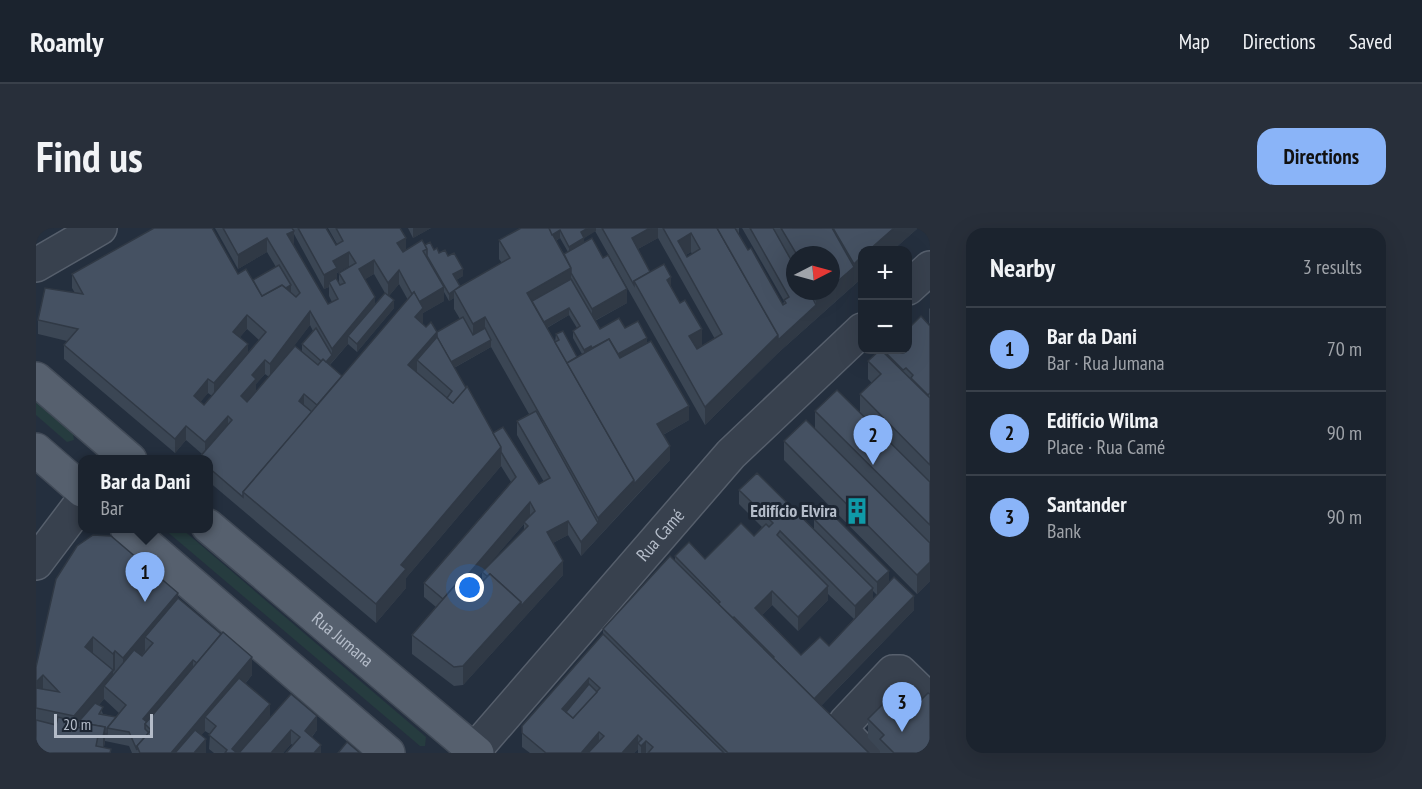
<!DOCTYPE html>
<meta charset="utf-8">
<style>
:root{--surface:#1b232e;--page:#282f3a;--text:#f1f3f6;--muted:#a0a4aa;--line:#39404a;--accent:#8ab4f8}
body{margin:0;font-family:"PT Sans Narrow",sans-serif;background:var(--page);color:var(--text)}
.controls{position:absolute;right:18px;top:18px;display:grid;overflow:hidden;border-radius:12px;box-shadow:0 6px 24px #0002}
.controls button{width:54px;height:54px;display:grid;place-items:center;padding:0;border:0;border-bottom:2px solid var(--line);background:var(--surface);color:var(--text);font:30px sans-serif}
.compass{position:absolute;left:750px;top:18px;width:54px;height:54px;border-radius:50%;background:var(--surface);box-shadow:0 6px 24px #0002;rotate:84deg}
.scale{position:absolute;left:18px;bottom:15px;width:99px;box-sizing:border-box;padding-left:6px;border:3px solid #b4bcc9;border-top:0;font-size:16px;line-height:21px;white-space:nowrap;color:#b4bcc9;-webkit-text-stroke:4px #1d2633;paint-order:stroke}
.you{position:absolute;left:434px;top:360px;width:21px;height:21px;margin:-15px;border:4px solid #fff;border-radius:50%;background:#1a73e8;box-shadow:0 0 0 9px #1a73e833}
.badge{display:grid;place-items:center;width:39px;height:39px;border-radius:50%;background:var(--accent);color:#111;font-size:20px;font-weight:700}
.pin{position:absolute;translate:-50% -50px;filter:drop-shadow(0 2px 3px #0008)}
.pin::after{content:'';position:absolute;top:32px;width:21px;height:18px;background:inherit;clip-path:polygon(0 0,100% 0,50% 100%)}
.popup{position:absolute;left:42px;top:227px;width:135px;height:78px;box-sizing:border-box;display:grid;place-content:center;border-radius:12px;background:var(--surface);filter:drop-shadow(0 2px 4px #0005);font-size:20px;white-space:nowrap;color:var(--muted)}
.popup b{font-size:22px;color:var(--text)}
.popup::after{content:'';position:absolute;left:50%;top:100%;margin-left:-12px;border:12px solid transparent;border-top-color:var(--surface)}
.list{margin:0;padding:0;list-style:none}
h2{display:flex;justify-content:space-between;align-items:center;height:78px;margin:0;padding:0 24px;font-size:26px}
h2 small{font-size:20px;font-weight:400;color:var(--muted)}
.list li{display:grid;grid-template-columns:39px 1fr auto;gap:18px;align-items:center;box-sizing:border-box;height:84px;padding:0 24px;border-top:2px solid var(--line)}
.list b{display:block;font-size:22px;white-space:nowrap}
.list p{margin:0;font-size:20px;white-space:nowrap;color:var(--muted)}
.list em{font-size:20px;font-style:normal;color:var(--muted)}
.map{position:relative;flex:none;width:894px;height:525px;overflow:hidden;border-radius:18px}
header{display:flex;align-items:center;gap:36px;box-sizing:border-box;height:84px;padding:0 30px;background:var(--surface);border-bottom:2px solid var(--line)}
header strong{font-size:28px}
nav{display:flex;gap:33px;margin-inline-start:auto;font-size:21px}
.intro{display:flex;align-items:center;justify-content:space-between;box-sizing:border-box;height:144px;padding:0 36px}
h1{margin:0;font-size:42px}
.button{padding:15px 27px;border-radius:18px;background:var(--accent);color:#111;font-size:21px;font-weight:700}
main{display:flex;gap:36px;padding:0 36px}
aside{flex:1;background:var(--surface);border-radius:18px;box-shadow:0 6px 24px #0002}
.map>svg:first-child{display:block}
.green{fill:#263c3f}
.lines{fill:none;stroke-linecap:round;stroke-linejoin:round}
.minor-casing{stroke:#565f6c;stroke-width:36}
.major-casing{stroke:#414a57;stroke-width:36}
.minor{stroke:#38414e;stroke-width:33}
.major{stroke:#56606e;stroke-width:33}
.wall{fill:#3b4654;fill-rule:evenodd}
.shaded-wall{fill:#303945}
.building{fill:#455162;stroke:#303945;stroke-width:1.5;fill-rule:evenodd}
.labels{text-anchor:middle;stroke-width:6;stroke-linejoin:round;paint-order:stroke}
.poi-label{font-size:18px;font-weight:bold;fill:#b4bcc9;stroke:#1d2633;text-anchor:end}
.street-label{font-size:18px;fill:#b4bcc9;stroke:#1d2633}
</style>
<header>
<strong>Roamly</strong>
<nav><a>Map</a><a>Directions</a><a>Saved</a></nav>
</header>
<div class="intro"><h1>Find us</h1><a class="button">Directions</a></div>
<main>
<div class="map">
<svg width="894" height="525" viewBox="0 0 894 525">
<rect width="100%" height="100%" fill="#242f3e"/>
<g class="green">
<path d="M0 174 37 206 38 212 31 214 0 187Z"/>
<path d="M128 301H146L390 509 389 518H384Z"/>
</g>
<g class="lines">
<defs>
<g id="minor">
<path d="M0 37 64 0"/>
<path d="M872 60 894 40"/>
<path d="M0 335 46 274"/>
<path id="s1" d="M436 525 695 226 826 102"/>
<path d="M828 525C819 516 807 508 809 495L857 444H864L894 473"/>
</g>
<g id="major">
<path d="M0 151 94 232"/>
<path d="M0 222 46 262"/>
<path id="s2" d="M172 298 441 525"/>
<path d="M91 300 352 525"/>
</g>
</defs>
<use href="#minor" class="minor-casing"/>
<use href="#major" class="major-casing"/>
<use href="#minor" class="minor"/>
<use href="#major" class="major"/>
</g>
<g class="wall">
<path d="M179 0H290L300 17 301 16 292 0H364L370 22 389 17 398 22 412 28 427 48 420 52 424 58 466 35 463 31V12L485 0H703V7L747 77 748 73 706 0H882L857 22H826V50L742 125 669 197 559 3 548 10V15L591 75 559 93 564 101 589 100 611 115 653 192 627 207 634 232 545 328 532 307 517 315 527 347 427 457 418 458 376 426V407L400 379 388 369V355L475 254 465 238 370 350V360L340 395 172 253V231L166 226 150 212 139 225 28 131V117L31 113 2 106V92L39 65 36 60V46H202L217 52 240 39 231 24 202 41ZM258 6 288 61 293 59V68L296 74 292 76 257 17ZM524 10 532 24 528 26 520 13ZM622 10 679 111 666 118 635 59 614 44 602 21ZM655 24 656 26 651 29 650 27ZM759 27H795V63H759ZM313 38 314 39 303 45V55L301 52V45ZM338 46 349 65 339 77 329 51ZM363 56 372 72 306 148 294 137 312 116 321 124 358 80 353 68ZM408 64 413 73 418 70V81L424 91 401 104 390 99 387 96V85L408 73ZM533 87 541 100 537 103V110L546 126 541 129 520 106 519 114 511 100ZM274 97 277 103 266 116V123L249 129ZM211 101 223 112 212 125 204 109ZM455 119 493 186 481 193V207L508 254 503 256 457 205 418 140ZM229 146 233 149 220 163V156ZM172 165 176 168 168 177 164 174ZM488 296V303L447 343ZM446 344V353L433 367 429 363Z"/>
<path d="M372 0H395L377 10Z"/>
<path d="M894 80V96L893 95V81Z"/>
<path d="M894 98V353L881 366 748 232V213L779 201V183L824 185V166L836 155 832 151V133Z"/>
<path d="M703 262 778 301V291L853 355 878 382 785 478 833 525H602V521L598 525H494L486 519V498L567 406V401L639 333V328L669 331 718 308 726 299 703 276ZM837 363 841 367 837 372ZM792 366 818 391 793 418 765 427 726 387 736 377 762 403 792 372Z"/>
<path d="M41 318 142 370 216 447 209 456 234 490 281 502 276 509 285 525 257 517 255 516 247 525H178L173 521 174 506 169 503 165 507 170 525H96L93 518 69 513 68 519 75 525H0V439ZM68 471 83 485 80 489 67 486 63 477Z"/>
<path d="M878 479 894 525H844V523L832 510V491Z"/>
</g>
<g class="shaded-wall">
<path d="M377 0H395L377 10Z"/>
<path d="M552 0H560V3L545 12V4Z"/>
<path d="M614 0H622V10L596 24V10Z"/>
<path d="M858 0H882L857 22H833Z"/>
<path d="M524 2V10L512 17V10Z"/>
<path d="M258 3V17L251 6Z"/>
<path d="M655 5V24L644 30 642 13Z"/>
<path d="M231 10V24L202 41V27Z"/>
<path d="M370 10V24L361 29V15Z"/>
<path d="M548 10V18L533 27V19Z"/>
<path d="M313 24V38L301 45V54H293V59L288 61V47L297 33Z"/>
<path d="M826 28V50L818 57V36Z"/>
<path d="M338 32V46L323 55V41Z"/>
<path d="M818 39V57L780 91V72L791 63H795V59Z"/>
<path d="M535 40V59L491 76V65Z"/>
<path d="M427 41V48L417 54V46Z"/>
<path d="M363 42V56L352 69V55Z"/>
<path d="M635 49V68L631 52Z"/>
<path d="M255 57V65L226 74Z"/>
<path d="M408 59V73L387 85V99L379 89 381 75Z"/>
<path d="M591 61V75L556 94V81Z"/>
<path d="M418 63V70L413 73V66Z"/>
<path d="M339 69V83L312 108V116L296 134V121Z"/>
<path d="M358 72V80L321 124V116Z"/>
<path d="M780 77V91L742 125 669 197V179L742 107Z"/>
<path d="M533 80V87L503 104V96Z"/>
<path d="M274 83V97L234 150V136Z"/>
<path d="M211 87V101L197 117V104Z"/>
<path d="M449 89V108L437 115V96Z"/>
<path d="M666 101V120L653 127V108Z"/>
<path d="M401 104V123L381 132V146L372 137Z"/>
<path d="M611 110V117L579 135V128Z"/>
<path d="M455 112V119L412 143V136Z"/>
<path d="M212 116V130L178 169V155Z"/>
<path d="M555 118V125L548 130V122Z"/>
<path d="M296 127V134L288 143V135Z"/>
<path d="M229 132V146L220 156V165L205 182V168L216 147Z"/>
<path d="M172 151V165L158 182V168Z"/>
<path d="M268 166V180L263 173Z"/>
<path d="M653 178V192L621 210V196Z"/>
<path d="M192 188V202L169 228V214Z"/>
<path d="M150 198V212L139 225V211Z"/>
<path d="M634 218V232L598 270V256Z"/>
<path d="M465 219V238L370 350V360L340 395V376L365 337Z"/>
<path d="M598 252V270L545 328V314L562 295V290Z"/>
<path d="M494 274V288L488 294V296L409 387V373Z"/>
<path d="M532 293V307L511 318V304Z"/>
<path d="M527 333V347L427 457V438L485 374Z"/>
<path d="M894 334V353L881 366V347Z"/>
<path d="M853 343V357L841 368V354Z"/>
<path d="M792 358V372L762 403V389Z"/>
<path d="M837 360V374L819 392V378Z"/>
<path d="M736 363V377L719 394V380Z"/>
<path d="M142 365V383L109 409V423L87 449V430Z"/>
<path d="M878 368V382L775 488V474Z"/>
<path d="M57 409V427L49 419Z"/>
<path d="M79 423V442L77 444V461L68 458V471L43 500 38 499V488L77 442V426Z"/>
<path d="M216 429V447L176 495 169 489V503L151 525H135Z"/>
<path d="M157 432V445L109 496 111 525 107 491Z"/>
<path d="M7 447V465L0 473V454Z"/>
<path d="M553 450V464L530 491 526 481Z"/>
<path d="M234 476V490L205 525H196V521Z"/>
<path d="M281 488V502L269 517V503Z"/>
<path d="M69 499V513L67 523V509Z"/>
<path d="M255 502V516L247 525H235Z"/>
<path d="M563 504V518L557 525H546V524Z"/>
<path d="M602 507V521L598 525H586Z"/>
<path d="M170 511V525H158Z"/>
<path d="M610 513V525H605V518Z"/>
<path d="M285 517V525H278Z"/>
</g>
<g class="building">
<path d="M118 0H176L202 46 210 41 226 68 246 57 260 69 264 65 231 10 202 27 187 0H256L258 3 251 6 292 76 302 71 293 54 300 50 304 57 309 55 303 45 320 35 313 24 297 33 301 40 288 47 262 0H290L300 17 307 13 300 0H364L370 10 361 15 367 24 386 12 391 21 387 23 408 59 383 74 378 64 376 66 363 42 352 55 338 32 323 41 339 69 296 121 274 83 234 136 229 132 216 147 220 151 205 168 211 174 259 118 282 137 287 131 306 148 281 177 268 166 263 173 276 184 207 264V269L172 239V231H162L196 192 192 188 169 214 150 198 139 211 28 117 42 101 2 92 9 60 47 66 36 46ZM211 87 230 104 168 177 158 168 172 151 178 155 212 116 197 104Z"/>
<path d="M485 0H513L535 40 491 65 598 252 562 290 449 89 437 96 418 62 474 30 463 12Z"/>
<path d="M513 0H552L545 4 548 10 533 19 524 2 516 7Z"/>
<path d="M566 0H614L596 10 614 44 598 53V57Z"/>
<path d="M627 0H681L742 107 669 179 598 53 628 36 635 49 631 52 644 75 649 72 666 101 653 108 661 121 686 106ZM655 5 664 21 651 29 642 13Z"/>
<path d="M681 0H699L712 22 715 20 747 77 750 75 748 72 753 69 714 0H737L759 39V63H773L780 77 742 112V107Z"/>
<path d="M745 0H796L818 39 795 59V27H761Z"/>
<path d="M797 0H858L833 22H826V28L818 36Z"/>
<path d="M556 10 567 30 572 27 591 61 556 81 535 45V40L528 26Z"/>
<path d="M394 14 398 22 401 20 403 25 409 22 412 28 418 25 427 41 417 46 424 58 413 66 391 28V21L389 17Z"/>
<path d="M243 37 255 57 250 60 246 57 226 68 217 52Z"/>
<path d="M535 51 564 101 583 90 589 100 602 93 611 110 582 126 573 111 556 120 555 118 548 122 537 103 544 98 533 80 508 94 496 73Z"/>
<path d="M775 63H791L780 72Z"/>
<path d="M378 64 387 80 379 89 390 99 395 94 401 104 372 137 417 175 431 158 465 219 365 337 370 341 340 376 207 264Z"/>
<path d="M349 65 358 72 321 116 312 108Z"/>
<path d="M885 88 894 98V165L892 167 875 150 877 147 870 140 867 142 848 123 849 122H872V101Z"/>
<path d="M427 89 437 107 449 100 455 112 415 134 401 109V104Z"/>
<path d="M280 100 296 127 290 134 287 131 285 133 266 116Z"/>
<path d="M527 103 541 129 531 135 519 114 523 112 520 106Z"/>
<path d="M401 109 430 160 417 175 411 170 416 163 381 132Z"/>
<path d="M573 111 584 130 615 113 653 178 621 196 634 218 598 256V252L531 135Z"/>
<path d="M844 122H845L894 170V237L824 166 845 146 832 133Z"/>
<path d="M801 162 894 254V297L779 183Z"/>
<path d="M500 183 562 295 545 314 532 293 511 304 527 333 485 378V374L454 346 451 348 446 344 492 298 488 294 499 283 494 274 423 357 421 355 407 371 388 355 480 249 465 224V219L457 205 467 199 503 256 514 250 481 193Z"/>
<path d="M770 192 894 315V334L881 347 748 213Z"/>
<path d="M721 245 837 360 819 378 744 303 741 307 792 358 762 389 736 363 719 380 765 427 784 409 793 418 858 349 878 368 778 471 737 430 738 429 698 389 697 390 682 376 684 374 639 328 653 314 669 331 705 295 718 308 730 296 733 299 737 295 703 262Z"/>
<path d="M789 279 853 343 841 354 778 291Z"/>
<path d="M57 307 75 308 142 365 87 430 79 423 77 426 57 409 49 419 77 442 38 488 0 480V460L23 464 7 447 0 454V439L20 351 41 318Z"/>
<path d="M634 328 833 525H692L567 401Z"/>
<path d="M454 346 485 374 427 438 418 439 376 407 421 355 433 367Z"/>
<path d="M142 370 185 406 161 435 157 432 107 491 111 494 109 496V501L113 505 101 518V522L93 504 71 500 90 477 68 458 98 422 106 428 117 415 109 409Z"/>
<path d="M187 404 216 429 135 525H104L101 518 115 502 109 496Z"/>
<path d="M567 406 688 525H612L617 519 610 513 605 518 602 515 606 511 602 507 586 525H552L568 508 563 504 546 524 548 525H510L486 505V498ZM553 450 564 460 537 490 526 481Z"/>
<path d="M203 450 234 476 196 521 201 525H189L191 522 173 507 180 498 169 489Z"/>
<path d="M553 456 561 464 537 490 530 484Z"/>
<path d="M861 462 878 479 892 465 894 466V525H858L844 511 848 507 832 491Z"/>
<path d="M255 466 281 488 269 503 285 517 278 525H250L264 509 255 502 235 525H203Z"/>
<path d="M59 475 67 479 63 486 80 489 71 500V506H69V499L47 495 46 500 38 499Z"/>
<path d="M22 489 33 492 32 498 46 500 47 495 69 499 67 509 62 508 60 518 75 521 74 525H0V492L20 497Z"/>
<path d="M159 502 170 511 158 525H139Z"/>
<path d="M311 514 324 525H302Z"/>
</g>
<defs>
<symbol id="building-bare" viewBox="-9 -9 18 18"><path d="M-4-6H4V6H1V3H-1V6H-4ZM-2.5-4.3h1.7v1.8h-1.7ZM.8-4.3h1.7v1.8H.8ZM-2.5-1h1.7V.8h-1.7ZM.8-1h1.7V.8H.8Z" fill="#0f9aa8" stroke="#1d2633" stroke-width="2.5" paint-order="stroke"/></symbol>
</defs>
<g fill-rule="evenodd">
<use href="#building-bare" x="802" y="264" width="38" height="38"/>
</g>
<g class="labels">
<g class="poi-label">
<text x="801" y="289">Edifício Elvira</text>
</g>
<g class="street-label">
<text dy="6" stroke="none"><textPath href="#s1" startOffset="288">Rua Camé</textPath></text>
<text dy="6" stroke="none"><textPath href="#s2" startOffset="176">Rua Jumana</textPath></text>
</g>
</g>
</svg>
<div class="controls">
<button>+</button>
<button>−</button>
</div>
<svg class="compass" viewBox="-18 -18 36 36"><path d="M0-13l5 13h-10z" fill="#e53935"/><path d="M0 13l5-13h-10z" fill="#a0a4aa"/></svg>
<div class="scale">20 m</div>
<div class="you"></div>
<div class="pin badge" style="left:109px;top:374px">1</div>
<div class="popup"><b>Bar da Dani</b>Bar</div>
<div class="pin badge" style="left:837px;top:237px">2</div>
<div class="pin badge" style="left:866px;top:504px">3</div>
</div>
<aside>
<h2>Nearby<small>3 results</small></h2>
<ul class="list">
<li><span class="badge">1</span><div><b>Bar da Dani</b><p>Bar · Rua Jumana</p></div><em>70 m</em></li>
<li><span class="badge">2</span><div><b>Edifício Wilma</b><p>Place · Rua Camé</p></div><em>90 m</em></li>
<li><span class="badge">3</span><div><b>Santander</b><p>Bank</p></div><em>90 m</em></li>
</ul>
</aside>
</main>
